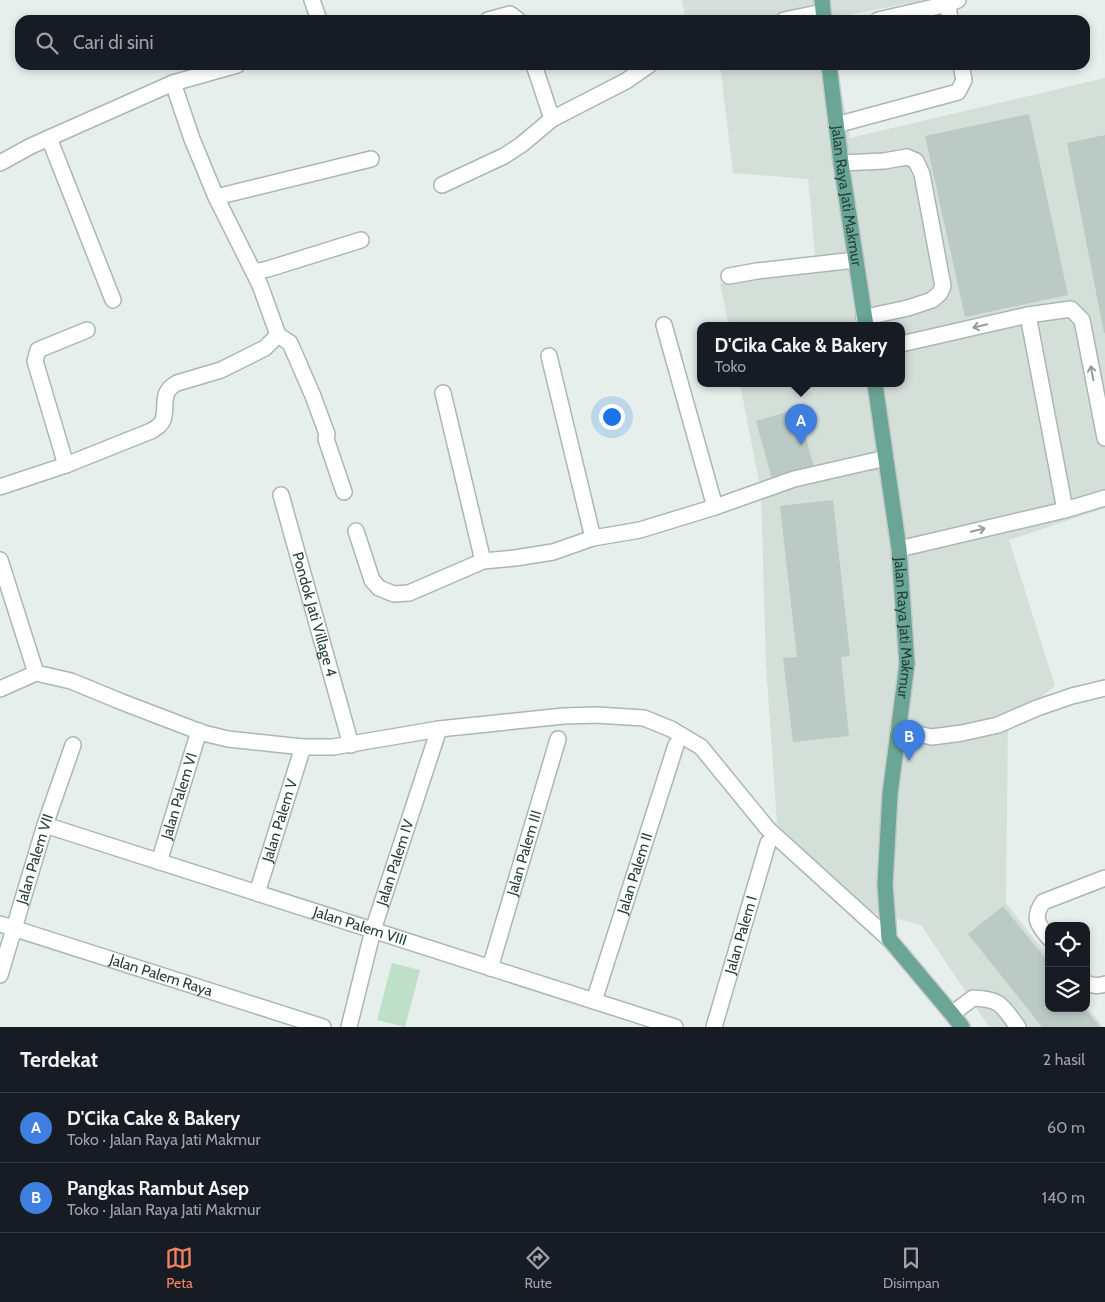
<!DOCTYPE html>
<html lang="id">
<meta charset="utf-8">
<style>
:root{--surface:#171b24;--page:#20242c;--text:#f1f3f6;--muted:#9ea1a6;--line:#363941;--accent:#f4845f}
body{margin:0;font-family:Cabin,sans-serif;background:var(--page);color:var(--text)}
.controls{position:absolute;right:15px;bottom:15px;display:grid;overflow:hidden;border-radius:10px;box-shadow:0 2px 8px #0003}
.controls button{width:45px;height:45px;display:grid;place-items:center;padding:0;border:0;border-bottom:1px solid var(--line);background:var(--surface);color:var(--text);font:25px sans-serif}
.you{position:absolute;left:611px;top:416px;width:18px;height:18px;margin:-12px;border:4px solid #fff;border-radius:50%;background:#1a73e8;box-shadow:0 0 0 8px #1a73e833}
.badge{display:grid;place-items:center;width:32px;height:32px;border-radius:50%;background:var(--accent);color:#fff;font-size:16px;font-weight:700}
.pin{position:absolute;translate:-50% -41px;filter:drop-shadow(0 1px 2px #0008)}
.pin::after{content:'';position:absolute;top:26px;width:18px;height:15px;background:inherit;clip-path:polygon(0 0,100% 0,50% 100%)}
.popup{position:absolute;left:697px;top:322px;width:208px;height:65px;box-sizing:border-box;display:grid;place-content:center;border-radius:10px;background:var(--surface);filter:drop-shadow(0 1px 4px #0005);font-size:16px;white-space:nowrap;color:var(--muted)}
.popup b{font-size:19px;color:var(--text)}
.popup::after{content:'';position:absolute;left:50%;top:100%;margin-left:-10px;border:10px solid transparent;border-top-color:var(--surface)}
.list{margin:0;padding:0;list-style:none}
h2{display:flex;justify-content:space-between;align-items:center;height:65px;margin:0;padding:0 20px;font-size:21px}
h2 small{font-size:16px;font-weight:400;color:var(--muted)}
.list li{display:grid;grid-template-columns:32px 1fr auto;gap:15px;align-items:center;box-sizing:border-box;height:70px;padding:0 20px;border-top:1px solid var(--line)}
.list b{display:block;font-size:19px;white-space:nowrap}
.list p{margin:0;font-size:16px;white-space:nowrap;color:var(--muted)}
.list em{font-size:16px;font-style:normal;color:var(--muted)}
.icon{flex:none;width:28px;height:28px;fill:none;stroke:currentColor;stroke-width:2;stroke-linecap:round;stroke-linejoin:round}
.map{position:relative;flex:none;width:1105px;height:1027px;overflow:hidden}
.search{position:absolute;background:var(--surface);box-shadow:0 2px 8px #0003;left:15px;right:15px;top:15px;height:55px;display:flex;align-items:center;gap:12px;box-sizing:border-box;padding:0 18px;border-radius:15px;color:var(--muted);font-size:19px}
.sheet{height:205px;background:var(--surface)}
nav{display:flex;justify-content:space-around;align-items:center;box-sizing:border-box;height:70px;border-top:1px solid var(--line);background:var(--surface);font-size:14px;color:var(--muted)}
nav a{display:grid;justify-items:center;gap:2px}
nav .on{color:var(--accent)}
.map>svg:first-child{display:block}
.built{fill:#d4dfda}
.green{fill:#bfe0c8}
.building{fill:#bbcac4}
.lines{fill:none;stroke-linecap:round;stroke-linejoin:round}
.minor-casing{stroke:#a8b8b2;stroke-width:18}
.major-casing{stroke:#c2cac8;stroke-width:18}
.minor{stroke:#fff;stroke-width:15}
.major{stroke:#6aa596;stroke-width:15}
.oneway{stroke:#92a09c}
.labels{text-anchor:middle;stroke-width:4;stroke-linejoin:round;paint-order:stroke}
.street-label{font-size:15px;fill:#24423a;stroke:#f7fbf9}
</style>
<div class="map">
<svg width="1105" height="1027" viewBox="0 0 1105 1027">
<rect width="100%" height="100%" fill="#e6efeb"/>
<g class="built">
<path d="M682 0H924L828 19V20H686Z"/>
<path d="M720 65H837L850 138 1105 78V508L1009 540 1055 686 1008 723 1006 903 1049 958V1008H1086V1005L1103 1027H989L921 925 867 911 777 824 766 665 761 492 740 384H901V326H729L720 284 816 265 808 179 733 173Z"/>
</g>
<path class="green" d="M392 963 420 970 405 1027 377 1020Z"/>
<g class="building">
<path d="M1029 114 1068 295 965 317 925 136Z"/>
<path d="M1105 135V333H1104L1067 143Z"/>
<path d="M798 409 814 467 772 479 756 421Z"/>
<path d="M833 500 850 656 841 657 849 736 793 742 783 658 797 657 780 506Z"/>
<path d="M1003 906 1049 963V1008H1085L1100 1027H1042L968 934Z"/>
</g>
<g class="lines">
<defs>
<g id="minor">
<path d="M312 0 319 20"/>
<path d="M948 4 950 20"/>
<path d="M488 20 510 14 518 20"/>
<path d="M784 20 823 12"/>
<path d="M878 20 948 4 958 0"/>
<path d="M534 65 552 119 626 81 649 65"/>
<path d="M173 83 192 139 216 197 260 285 278 335 290 343 313 396 327 434 326 439 344 492"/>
<path d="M836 125 958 92 964 80 961 65"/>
<path d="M49 138 113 300"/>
<path d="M0 163 31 146 173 83 237 65"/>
<path d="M841 163 884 161 907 157 916 161 922 174 943 286 940 293 932 300 908 308 880 314 864 318"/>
<path d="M442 185 504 156 521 145 552 119"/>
<path d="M216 197 371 159"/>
<path d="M254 272 268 269 361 240"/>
<path d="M729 276 757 271 855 260"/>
<path d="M1028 315 1065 510"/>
<path d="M664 325 715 507"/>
<path d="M901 344 1028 315 1071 309 1082 320 1105 438"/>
<path d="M549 356 593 538"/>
<path d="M443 393 483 561"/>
<path d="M66 465 35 361 38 350 87 330"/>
<path d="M0 487 66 465 151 431C156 428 161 425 163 420 168 405 159 393 177 383L221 370 265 348 278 335"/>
<path id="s1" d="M281 495 351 745"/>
<path d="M356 531 372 580 379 588 394 594 409 593 483 561 515 558 553 552 593 538 640 530 715 507 794 479 886 458"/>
<path d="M899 549 1065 510 1105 498"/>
<path d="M0 560 36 673"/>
<path d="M0 689 36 673 71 681 122 702 203 733 228 739 303 747H333L439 729 564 716 596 715 644 718 671 729 701 747 768 829 889 939"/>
<path d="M898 730 932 737 962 733 998 725 1037 708 1072 696 1105 688"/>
<path id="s2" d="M45 825 675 1027"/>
<path id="s3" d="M159 862 199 731"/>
<path id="s4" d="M257 893 303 747"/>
<path id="s5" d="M0 924 323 1027"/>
<path d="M1049 938C1038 925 1032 918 1043 902L1105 878"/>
<path id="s6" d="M490 968 558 739"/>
<path id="s7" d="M0 975 45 825 73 745"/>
<path d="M1086 983C1092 986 1099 986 1105 984"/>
<path id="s8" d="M594 1001 676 745"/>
<path d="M952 1014 973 998C1002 999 1002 1006 1018 1027"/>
<path id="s9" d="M349 1027 373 930 439 729"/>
<path id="s10" d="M714 1027 768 843"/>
</g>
<g id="major">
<path d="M822 0 824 20"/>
<path id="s11" d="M829 65 841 163 866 326"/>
<path id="s12" d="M875 384 899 549 907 664 890 794 885 885 889 939 952 1014 962 1027"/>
</g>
</defs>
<use href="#minor" class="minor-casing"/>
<use href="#major" class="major-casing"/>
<use href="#minor" class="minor"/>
<use href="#major" class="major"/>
</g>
<defs><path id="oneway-shaft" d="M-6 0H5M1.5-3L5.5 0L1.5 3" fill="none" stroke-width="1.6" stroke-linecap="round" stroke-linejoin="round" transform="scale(1.25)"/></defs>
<g class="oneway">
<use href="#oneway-shaft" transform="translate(980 326) rotate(167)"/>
<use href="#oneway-shaft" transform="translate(1092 373) rotate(-101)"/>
<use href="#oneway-shaft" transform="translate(978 530) rotate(-13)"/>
</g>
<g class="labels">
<g class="street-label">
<text dy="5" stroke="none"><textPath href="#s11" startOffset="132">Jalan Raya Jati Makmur</textPath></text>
<text dy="5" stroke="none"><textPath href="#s1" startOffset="124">Pondok Jati Village 4</textPath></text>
<text dy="5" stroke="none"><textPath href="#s12" startOffset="246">Jalan Raya Jati Makmur</textPath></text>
<text dy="5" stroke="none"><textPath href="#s3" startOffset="69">Jalan Palem VI</textPath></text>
<text dy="5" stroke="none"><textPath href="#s4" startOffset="76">Jalan Palem V</textPath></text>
<text dy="5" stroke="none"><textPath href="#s6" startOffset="120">Jalan Palem III</textPath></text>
<text dy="5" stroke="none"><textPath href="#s7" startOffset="121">Jalan Palem VII</textPath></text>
<text dy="5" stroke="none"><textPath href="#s9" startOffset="171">Jalan Palem IV</textPath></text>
<text dy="5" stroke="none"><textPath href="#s8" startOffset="134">Jalan Palem II</textPath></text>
<text dy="5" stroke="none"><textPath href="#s2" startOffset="331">Jalan Palem VIII</textPath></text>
<text dy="5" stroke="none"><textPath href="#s10" startOffset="96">Jalan Palem I</textPath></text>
<text dy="5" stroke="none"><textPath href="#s5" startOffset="169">Jalan Palem Raya</textPath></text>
</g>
</g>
</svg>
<div class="controls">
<button><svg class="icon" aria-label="locate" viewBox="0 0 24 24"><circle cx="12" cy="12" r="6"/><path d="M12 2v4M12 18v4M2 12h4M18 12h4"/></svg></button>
<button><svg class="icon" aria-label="layers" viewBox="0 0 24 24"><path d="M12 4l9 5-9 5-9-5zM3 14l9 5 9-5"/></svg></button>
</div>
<div class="you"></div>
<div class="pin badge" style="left:801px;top:445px;background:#3f7fe0">A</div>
<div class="popup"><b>D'Cika Cake &amp; Bakery</b>Toko</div>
<div class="pin badge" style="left:909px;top:761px;background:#3f7fe0">B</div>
<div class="search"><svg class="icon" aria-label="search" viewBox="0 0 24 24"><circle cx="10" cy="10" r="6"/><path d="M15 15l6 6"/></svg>Cari di sini</div>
</div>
<section class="sheet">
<h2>Terdekat<small>2 hasil</small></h2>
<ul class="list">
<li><span class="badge" style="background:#3f7fe0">A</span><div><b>D'Cika Cake &amp; Bakery</b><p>Toko · Jalan Raya Jati Makmur</p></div><em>60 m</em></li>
<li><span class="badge" style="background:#3f7fe0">B</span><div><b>Pangkas Rambut Asep</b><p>Toko · Jalan Raya Jati Makmur</p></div><em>140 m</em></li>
</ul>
</section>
<nav>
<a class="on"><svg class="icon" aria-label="map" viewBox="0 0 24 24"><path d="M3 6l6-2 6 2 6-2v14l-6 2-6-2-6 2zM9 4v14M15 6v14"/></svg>Peta</a>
<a><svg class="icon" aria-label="directions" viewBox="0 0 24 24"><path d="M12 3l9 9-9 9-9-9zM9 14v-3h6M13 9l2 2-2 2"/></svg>Rute</a>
<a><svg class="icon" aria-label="saved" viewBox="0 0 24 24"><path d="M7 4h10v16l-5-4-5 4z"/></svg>Disimpan</a>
</nav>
